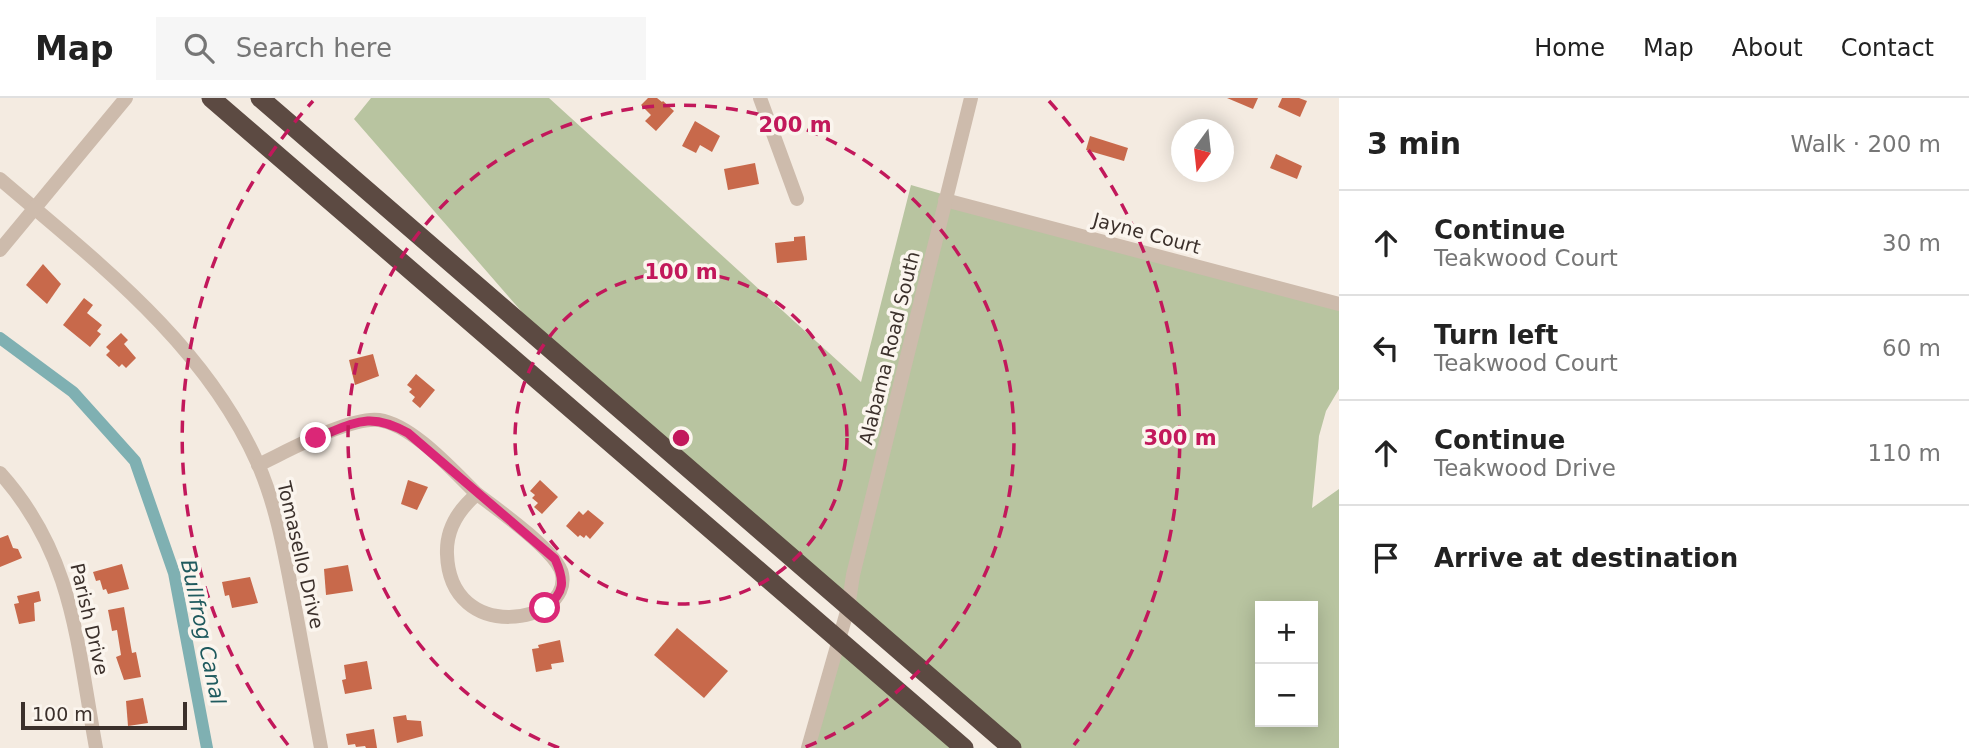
<!DOCTYPE html>
<meta charset="utf-8">
<style>
:root{--surface:#fff;--page:#f6f6f6;--text:#222;--muted:#767676;--line:#e0e0e0}
body{margin:0;font-family:"DejaVu Sans",sans-serif;background:var(--page);color:var(--text)}
.controls{position:absolute;right:21px;bottom:21px;display:grid;overflow:hidden;border-radius:0px;box-shadow:0 4px 18px #0003}
.controls button{width:63px;height:63px;display:grid;place-items:center;padding:0;border:0;border-bottom:2px solid var(--line);background:var(--surface);color:var(--text);font:35px sans-serif}
.compass{position:absolute;left:1171px;top:21px;width:63px;height:63px;border-radius:50%;background:var(--surface);box-shadow:0 4px 18px #0003;rotate:195deg}
.scale{position:absolute;left:21px;bottom:18px;width:166px;box-sizing:border-box;padding-left:7px;border:4px solid #3b302b;border-top:0;font-size:19px;line-height:24px;white-space:nowrap;color:#3b302b;-webkit-text-stroke:5px #fbf5ee;paint-order:stroke}
.stop{position:absolute;width:21px;height:21px;margin:-16px;border:5px solid #db2777;border-radius:50%;background:#fff}
.stop.end{background:#db2777;border-color:#fff;box-shadow:0 2px 7px #0008}
.list{margin:0;padding:0;list-style:none}
h2{display:flex;justify-content:space-between;align-items:center;height:91px;margin:0;padding:0 28px;font-size:30px}
h2 small{font-size:23px;font-weight:400;color:var(--muted)}
.list li{display:grid;grid-template-columns:46px 1fr auto;gap:21px;align-items:center;box-sizing:border-box;height:105px;padding:0 28px;border-top:2px solid var(--line)}
.list b{display:block;font-size:26px;white-space:nowrap}
.list p{margin:0;font-size:23px;white-space:nowrap;color:var(--muted)}
.list em{font-size:23px;font-style:normal;color:var(--muted)}
.icon{flex:none;width:38px;height:38px;fill:none;stroke:currentColor;stroke-width:2;stroke-linecap:round;stroke-linejoin:round}
.map{position:relative;flex:none;width:1339px;height:650px;overflow:hidden}
header{display:flex;align-items:center;gap:42px;box-sizing:border-box;height:98px;padding:0 35px;background:var(--surface);border-bottom:2px solid var(--line)}
header strong{font-size:33px}
nav{display:flex;gap:38px;margin-inline-start:auto;font-size:24px}
.search{width:490px;height:63px;background:var(--page);display:flex;align-items:center;gap:18px;box-sizing:border-box;padding:0 24px;border-radius:0px;color:var(--muted);font-size:26px}
main{display:flex}
aside{flex:1;background:var(--surface)}
.map>svg:first-child{display:block}
.green{fill:#b8c4a0;fill-rule:evenodd}
.lines{fill:none;stroke-linecap:round;stroke-linejoin:round}
.canal{stroke:#7fb0b2;stroke-width:12}
.building{fill:#c8694b}
.minor{stroke:#cdbbac;stroke-width:14}
.highway{stroke:#5c4a42;stroke-width:19}
.route{stroke:#db2777;stroke-width:9}
.ring{fill:none;stroke:#c2185b;stroke-width:3.5;stroke-dasharray:12 9}
.labels{text-anchor:middle;stroke-width:7;stroke-linejoin:round;paint-order:stroke}
.street-label{font-size:19px;fill:#3b302b;stroke:#fbf5ee}
.water-label{font-size:21px;font-style:italic;fill:#1f5a5e;stroke:#fbf5ee}
.centre{fill:#c2185b;stroke:#fbf5ee;stroke-width:3.5}
.ring-label{font-size:21px;text-anchor:middle;font-weight:bold;fill:#c2185b;stroke:#fbf5ee;stroke-width:7;stroke-linejoin:round;paint-order:stroke}
</style>
<header>
<strong>Map</strong>
<div class="search"><svg class="icon" aria-label="search" viewBox="0 0 24 24"><circle cx="10" cy="10" r="6"/><path d="M15 15l6 6"/></svg>Search here</div>
<nav><a>Home</a><a>Map</a><a>About</a><a>Contact</a></nav>
</header>
<main>
<div class="map">
<svg width="1339" height="650" viewBox="0 0 1339 650">
<rect width="100%" height="100%" fill="#f4ebe1"/>
<g class="green">
<path d="M371 0H549L861 284 911 87 1339 212V291L1326 313 1319 338 1312 410 1339 391V650H1022L855 508 529 222 354 21ZM1260 508H1313V624H1260Z"/>
<path d="M842 552 955 650H814Z"/>
</g>
<g class="lines">
<path class="canal" d="M0 240 73 294 135 363 174 475 207 650"/>
</g>
<g class="building">
<path d="M648 0H657L662 4 663 3 674 13 656 33 645 23 651 17 641 7Z"/>
<path d="M1227 0H1258L1253 11Z"/>
<path d="M1282 0H1299L1307 3 1300 19 1278 9Z"/>
<path d="M695 23 720 38 712 54 700 47 696 55 682 48Z"/>
<path d="M1090 38 1128 50 1124 63 1086 52Z"/>
<path d="M1276 56 1302 68 1297 81 1270 70Z"/>
<path d="M755 65 759 86 728 92 724 71Z"/>
<path d="M805 138 807 162 777 165 775 145 794 143V139Z"/>
<path d="M43 166 61 186 47 206 26 187Z"/>
<path d="M84 200 93 207 87 215 102 227 97 233 101 236 90 249 63 227Z"/>
<path d="M121 235 128 242 124 246 136 260 126 270 122 266 119 269 106 257 110 253 106 249Z"/>
<path d="M373 256 379 278 355 287 349 262Z"/>
<path d="M416 276 435 292 420 310 412 303 415 299 409 294 412 291 407 287Z"/>
<path d="M408 382 428 389 417 412 401 406Z"/>
<path d="M540 382 558 399 542 416 534 409 538 405 532 400 535 397 530 393Z"/>
<path d="M588 412 604 425 590 441 586 437 584 440 580 437 578 439 566 428 579 413 583 417Z"/>
<path d="M8 437 13 450 18 451 22 460 0 469V440Z"/>
<path d="M122 466 129 491 108 496 106 491 103 492 100 482 96 483 93 474Z"/>
<path d="M348 467 353 493 326 497 324 471Z"/>
<path d="M250 479 258 505 232 510 229 497 225 498 222 484Z"/>
<path d="M39 493 41 503 34 505 35 523 19 526 14 506 19 505 17 498Z"/>
<path d="M124 509 132 555 136 554 141 579 124 582 116 559 121 557 117 532 112 533 108 512Z"/>
<path d="M677 530 728 573 704 600 654 557Z"/>
<path d="M560 542 564 564 551 566 552 571 536 574 532 551 539 550 538 547Z"/>
<path d="M367 563 372 591 345 596 342 582 346 581 344 567Z"/>
<path d="M143 600 148 625 128 628 126 603Z"/>
<path d="M406 617 407 622 421 623 423 638 397 645 393 619Z"/>
<path d="M374 631 377 650H366L365 648 356 649 355 646 348 647 346 636Z"/>
</g>
<g class="lines">
<g class="minor">
<path d="M760 0 797 101"/>
<path d="M0 81C97 164 205 246 258 366 277 409 285 458 294 504 303 553 312 601 321 650"/>
<path d="M945 102 1339 206"/>
<path d="M0 152 126 0"/>
<path d="M258 367C286 354 350 318 379 322 413 327 453 373 477 396"/>
<path d="M0 375C74 457 77 547 96 650"/>
<path d="M477 396C496 410 558 454 562 476 572 525 450 548 447 456 446 431 458 412 477 396Z"/>
<path d="M808 650 848 510 853 477 971 0"/>
</g>
<g class="highway">
<path d="M211 0 964 650"/>
<path d="M260 0 1012 650"/>
</g>
</g>
<g class="lines">
<path class="route" d="M316 340C355 325 369 313 408 335L555 461C565 483 565 495 545 510"/>
</g>
<g class="ring">
<circle cx="681" cy="340" r="166"/>
<path d="M559 650A333 333 0 1 1 803 650"/>
<path d="M288 647A499 499 0 0 1 313 3M1049 3A499 499 0 0 1 1074 647"/>
</g>
<g class="labels">
<g class="street-label">
<text transform="translate(1147 135) rotate(15)" y="7">Jayne Court</text>
<text transform="translate(889 250) rotate(-76)" y="7">Alabama Road South</text>
<text transform="translate(301 457) rotate(77)" y="7">Tomasello Drive</text>
<text transform="translate(90 521) rotate(77)" y="7">Parish Drive</text>
</g>
<g class="water-label">
<text transform="translate(203 534) rotate(78)" y="7">Bullfrog Canal</text>
</g>
</g>
<circle cx="681" cy="340" r="10" class="centre"/>
<g class="ring-label">
<text x="795" y="34">200 m</text>
<text x="681" y="181">100 m</text>
<text x="1180" y="347">300 m</text>
</g>
</svg>
<div class="controls">
<button>+</button>
<button>−</button>
</div>
<svg class="compass" viewBox="-18 -18 36 36"><path d="M0-13l5 13h-10z" fill="#e53935"/><path d="M0 13l5-13h-10z" fill="#767676"/></svg>
<div class="scale">100 m</div>
<div class="stop" style="left:545px;top:510px"></div>
<div class="stop end" style="left:316px;top:340px"></div>
</div>
<aside>
<h2>3 min<small>Walk · 200 m</small></h2>
<ul class="list">
<li><svg class="icon" aria-label="ahead" viewBox="0 0 24 24"><path d="M12 20V5M6 11l6-6 6 6"/></svg><div><b>Continue</b><p>Teakwood Court</p></div><em>30 m</em></li>
<li><svg class="icon" aria-label="left" viewBox="0 0 24 24"><path d="M17 20v-9H6M10 6l-5 5 5 5"/></svg><div><b>Turn left</b><p>Teakwood Court</p></div><em>60 m</em></li>
<li><svg class="icon" aria-label="ahead" viewBox="0 0 24 24"><path d="M12 20V5M6 11l6-6 6 6"/></svg><div><b>Continue</b><p>Teakwood Drive</p></div><em>110 m</em></li>
<li><svg class="icon" aria-label="arrive" viewBox="0 0 24 24"><path d="M6 21V4h12l-3 4 3 4H6"/></svg><div><b>Arrive at destination</b></div></li>
</ul>
</aside>
</main>
